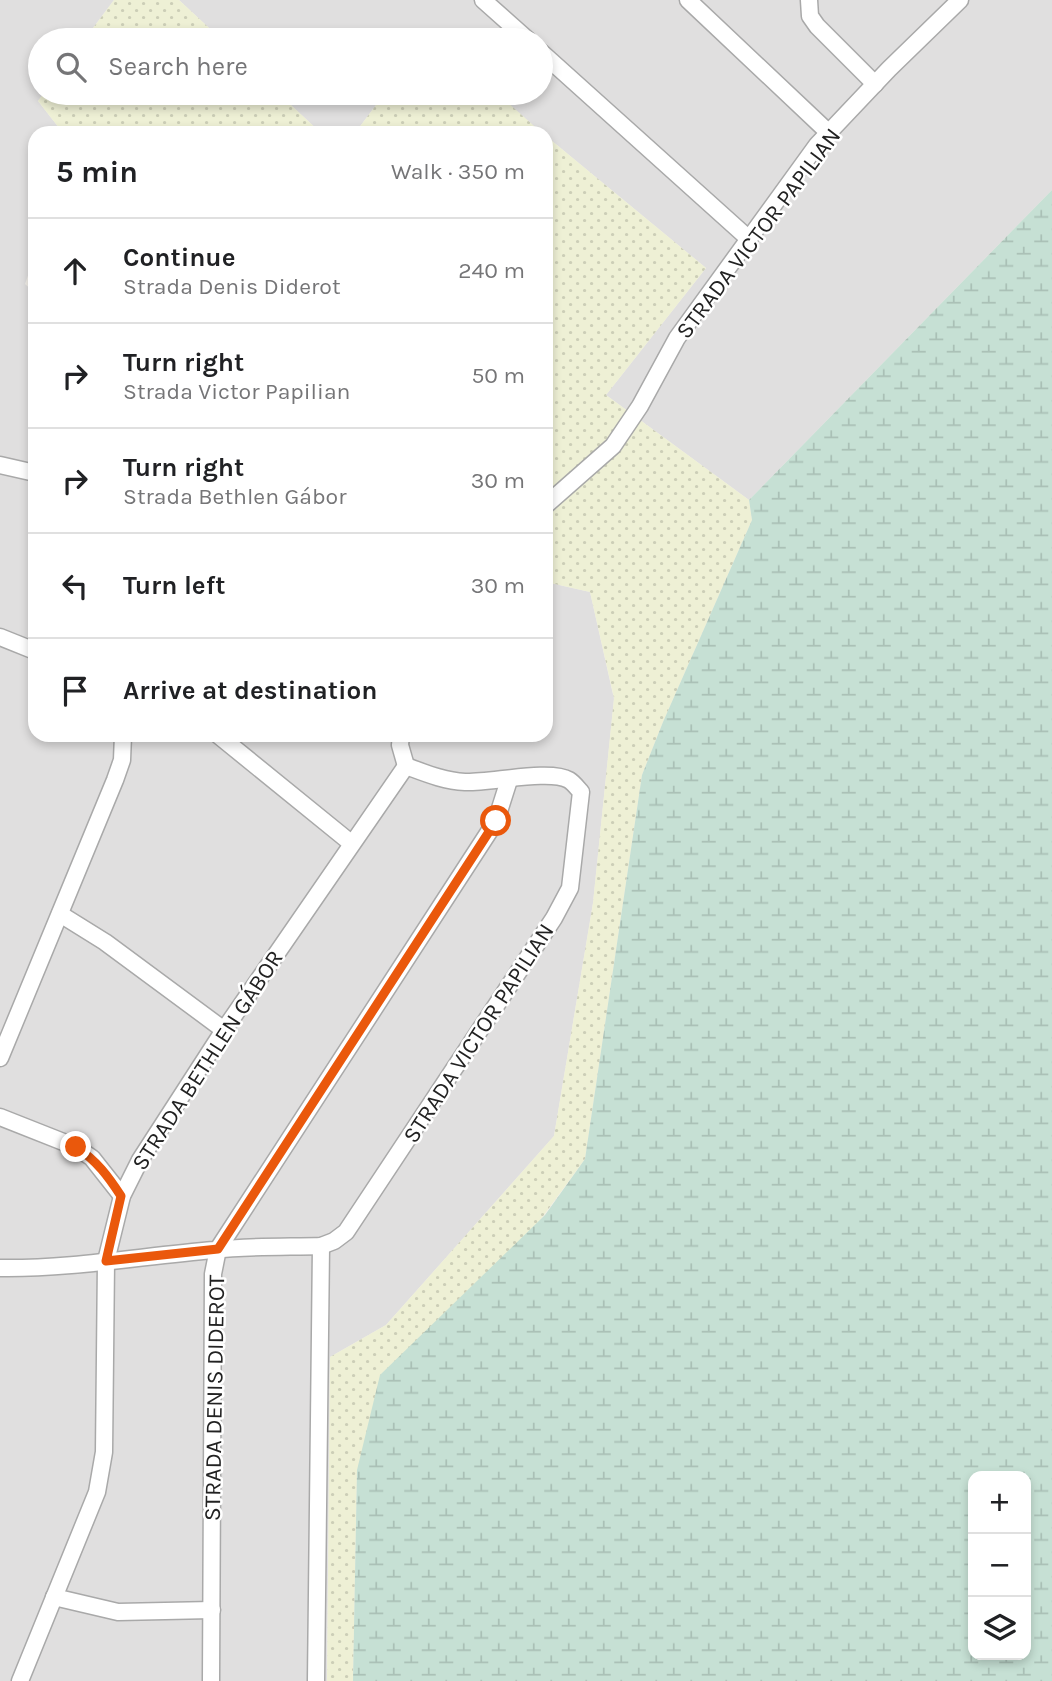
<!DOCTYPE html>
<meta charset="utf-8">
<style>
:root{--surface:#fff;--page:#f6f6f6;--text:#202124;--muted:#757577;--line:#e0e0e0}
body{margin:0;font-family:Karla,sans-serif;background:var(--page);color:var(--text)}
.controls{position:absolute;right:21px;bottom:21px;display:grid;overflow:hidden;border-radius:14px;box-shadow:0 4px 10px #0003}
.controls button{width:63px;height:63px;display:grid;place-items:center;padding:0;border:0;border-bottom:2px solid var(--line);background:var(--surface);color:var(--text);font:35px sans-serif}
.stop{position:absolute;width:21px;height:21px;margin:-16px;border:5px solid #ea580c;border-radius:50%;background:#fff}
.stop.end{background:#ea580c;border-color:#fff;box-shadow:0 2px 7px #0008}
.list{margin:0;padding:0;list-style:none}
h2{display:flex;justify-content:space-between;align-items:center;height:91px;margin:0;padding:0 28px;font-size:30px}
h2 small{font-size:23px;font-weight:400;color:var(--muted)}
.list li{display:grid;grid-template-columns:46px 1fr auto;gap:21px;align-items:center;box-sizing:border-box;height:105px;padding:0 28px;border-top:2px solid var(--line)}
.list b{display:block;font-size:26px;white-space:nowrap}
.list p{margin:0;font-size:23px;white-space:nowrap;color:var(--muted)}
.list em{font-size:23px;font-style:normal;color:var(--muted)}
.icon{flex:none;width:38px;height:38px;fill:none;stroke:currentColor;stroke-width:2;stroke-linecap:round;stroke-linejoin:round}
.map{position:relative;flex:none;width:1052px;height:1681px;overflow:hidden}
.search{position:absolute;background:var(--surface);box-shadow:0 4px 10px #0003;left:28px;top:28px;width:525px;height:77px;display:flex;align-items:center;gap:18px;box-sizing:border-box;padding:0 24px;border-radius:38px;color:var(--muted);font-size:26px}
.panel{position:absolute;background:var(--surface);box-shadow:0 4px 10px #0003;left:28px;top:126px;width:525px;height:616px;border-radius:21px}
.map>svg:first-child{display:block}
.residential{fill:#e0dfdf}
.farmland{fill:url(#farmland-dots)}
.wetland{fill:url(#wetland-marsh);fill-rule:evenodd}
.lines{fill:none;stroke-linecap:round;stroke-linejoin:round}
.minor-casing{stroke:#a9a9a9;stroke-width:19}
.minor{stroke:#fff;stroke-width:16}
.route{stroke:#ea580c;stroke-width:9}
.labels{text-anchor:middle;stroke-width:5;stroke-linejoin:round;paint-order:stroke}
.street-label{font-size:23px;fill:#222;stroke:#fff}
</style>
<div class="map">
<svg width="1052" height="1681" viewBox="0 0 1052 1681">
<defs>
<pattern id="farmland-dots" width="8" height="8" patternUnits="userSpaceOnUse" patternTransform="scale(1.75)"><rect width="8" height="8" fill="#eef0d5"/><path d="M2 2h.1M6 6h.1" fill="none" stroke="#ccceb7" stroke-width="1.8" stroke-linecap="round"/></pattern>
<pattern id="wetland-marsh" width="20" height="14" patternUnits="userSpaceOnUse" patternTransform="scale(1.75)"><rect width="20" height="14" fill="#c6e0d4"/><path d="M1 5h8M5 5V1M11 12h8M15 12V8" fill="none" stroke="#aac0b6"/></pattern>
</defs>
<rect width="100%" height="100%" fill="#f2efe9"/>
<g class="residential">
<path d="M0 0H114L84 40H40V93H44L38 101 63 133H35V256L25 284 35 293V735H546V582L590 592 614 699 593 903 554 1136 386 1325 330 1357 327 1681H0Z"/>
<path d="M179 0H1052V190L749 500 606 395 706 268 546 136V133H542L516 112 497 93H541V40H443L433 31 425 40H222Z"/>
<path d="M278 93H385L355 133H321Z"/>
</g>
<g class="farmland">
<path d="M114 0H179L222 40H84Z"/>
<path d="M44 93H278L321 133H63L38 101Z"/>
<path d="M385 93H497L542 133H355Z"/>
<path d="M546 136 706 268 606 395 749 500 752 520 663 722 642 775 585 1159 357 1470 353 1681H327L330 1357 386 1325 554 1136 593 903 614 698 590 592 546 582Z"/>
</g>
<path class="wetland" d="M1052 190V1681H353L357 1470 380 1375 545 1215 585 1159 642 775 663 722 752 520 749 500ZM973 1476H1026V1655H973Z"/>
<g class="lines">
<defs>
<g id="minor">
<path d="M483 0 528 40"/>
<path d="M688 0 829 133"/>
<path d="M809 0 810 16 817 26 875 84"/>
<path d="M541 52 749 239"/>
<path d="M0 465 35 473"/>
<path d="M546 505 613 446 640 406 677 338 817 145 889 69 960 0"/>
<path d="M0 637 35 651"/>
<path d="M218 735 351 843"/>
<path d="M401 735 400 745 406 766"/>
<path d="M60 914 105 942 224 1030"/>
<path d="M0 1058 115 780 122 760 123 735"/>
<path d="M0 1117 76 1147 92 1158 122 1196"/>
<path d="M0 1268C72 1269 142 1256 214 1250 249 1246 286 1247 321 1246L334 1241 346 1232 554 918 570 888 581 792C578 789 574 783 569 780 550 769 490 783 465 782 444 781 425 773 406 766"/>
<path d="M54 1597 118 1612 212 1610"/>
<path d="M20 1681 97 1492 104 1452 106 1261 122 1196 140 1160 224 1030 406 766"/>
<path d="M211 1681 213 1274 218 1249 496 821 509 780"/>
<path d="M316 1681 321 1246"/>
</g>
</defs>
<use href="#minor" class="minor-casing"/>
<use href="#minor" class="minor"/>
</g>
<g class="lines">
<path class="route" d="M76 1147C97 1161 108 1176 121 1196L106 1261 218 1249 496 821"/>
</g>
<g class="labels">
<g class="street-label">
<text transform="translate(758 233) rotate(-53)" y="8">STRADA VICTOR PAPILIAN</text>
<text transform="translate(478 1033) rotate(-57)" y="8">STRADA VICTOR PAPILIAN</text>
<text transform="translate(207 1060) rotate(-57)" y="8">STRADA BETHLEN GÁBOR</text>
<text transform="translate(214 1398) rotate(-89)" y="8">STRADA DENIS DIDEROT</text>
</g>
</g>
</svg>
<div class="controls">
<button>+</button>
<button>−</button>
<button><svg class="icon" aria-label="layers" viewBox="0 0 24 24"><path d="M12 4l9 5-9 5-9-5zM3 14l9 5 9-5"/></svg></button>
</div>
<div class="stop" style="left:496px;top:821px"></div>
<div class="stop end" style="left:76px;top:1147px"></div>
<div class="search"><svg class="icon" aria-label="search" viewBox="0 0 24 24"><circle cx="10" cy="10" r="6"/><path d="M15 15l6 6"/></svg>Search here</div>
<section class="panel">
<h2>5 min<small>Walk · 350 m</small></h2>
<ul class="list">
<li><svg class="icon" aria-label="ahead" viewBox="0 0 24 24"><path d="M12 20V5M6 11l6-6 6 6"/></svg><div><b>Continue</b><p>Strada Denis Diderot</p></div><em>240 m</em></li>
<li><svg class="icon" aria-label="right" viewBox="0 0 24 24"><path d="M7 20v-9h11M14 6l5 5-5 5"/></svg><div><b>Turn right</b><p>Strada Victor Papilian</p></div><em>50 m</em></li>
<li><svg class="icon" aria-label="right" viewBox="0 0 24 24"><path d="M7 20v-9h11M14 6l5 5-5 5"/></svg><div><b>Turn right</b><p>Strada Bethlen Gábor</p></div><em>30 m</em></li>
<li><svg class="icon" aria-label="left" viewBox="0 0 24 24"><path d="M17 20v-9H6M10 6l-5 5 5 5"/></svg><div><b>Turn left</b></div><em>30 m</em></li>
<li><svg class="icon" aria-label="arrive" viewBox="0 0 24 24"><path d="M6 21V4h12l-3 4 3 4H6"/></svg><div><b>Arrive at destination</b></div></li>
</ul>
</section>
</div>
